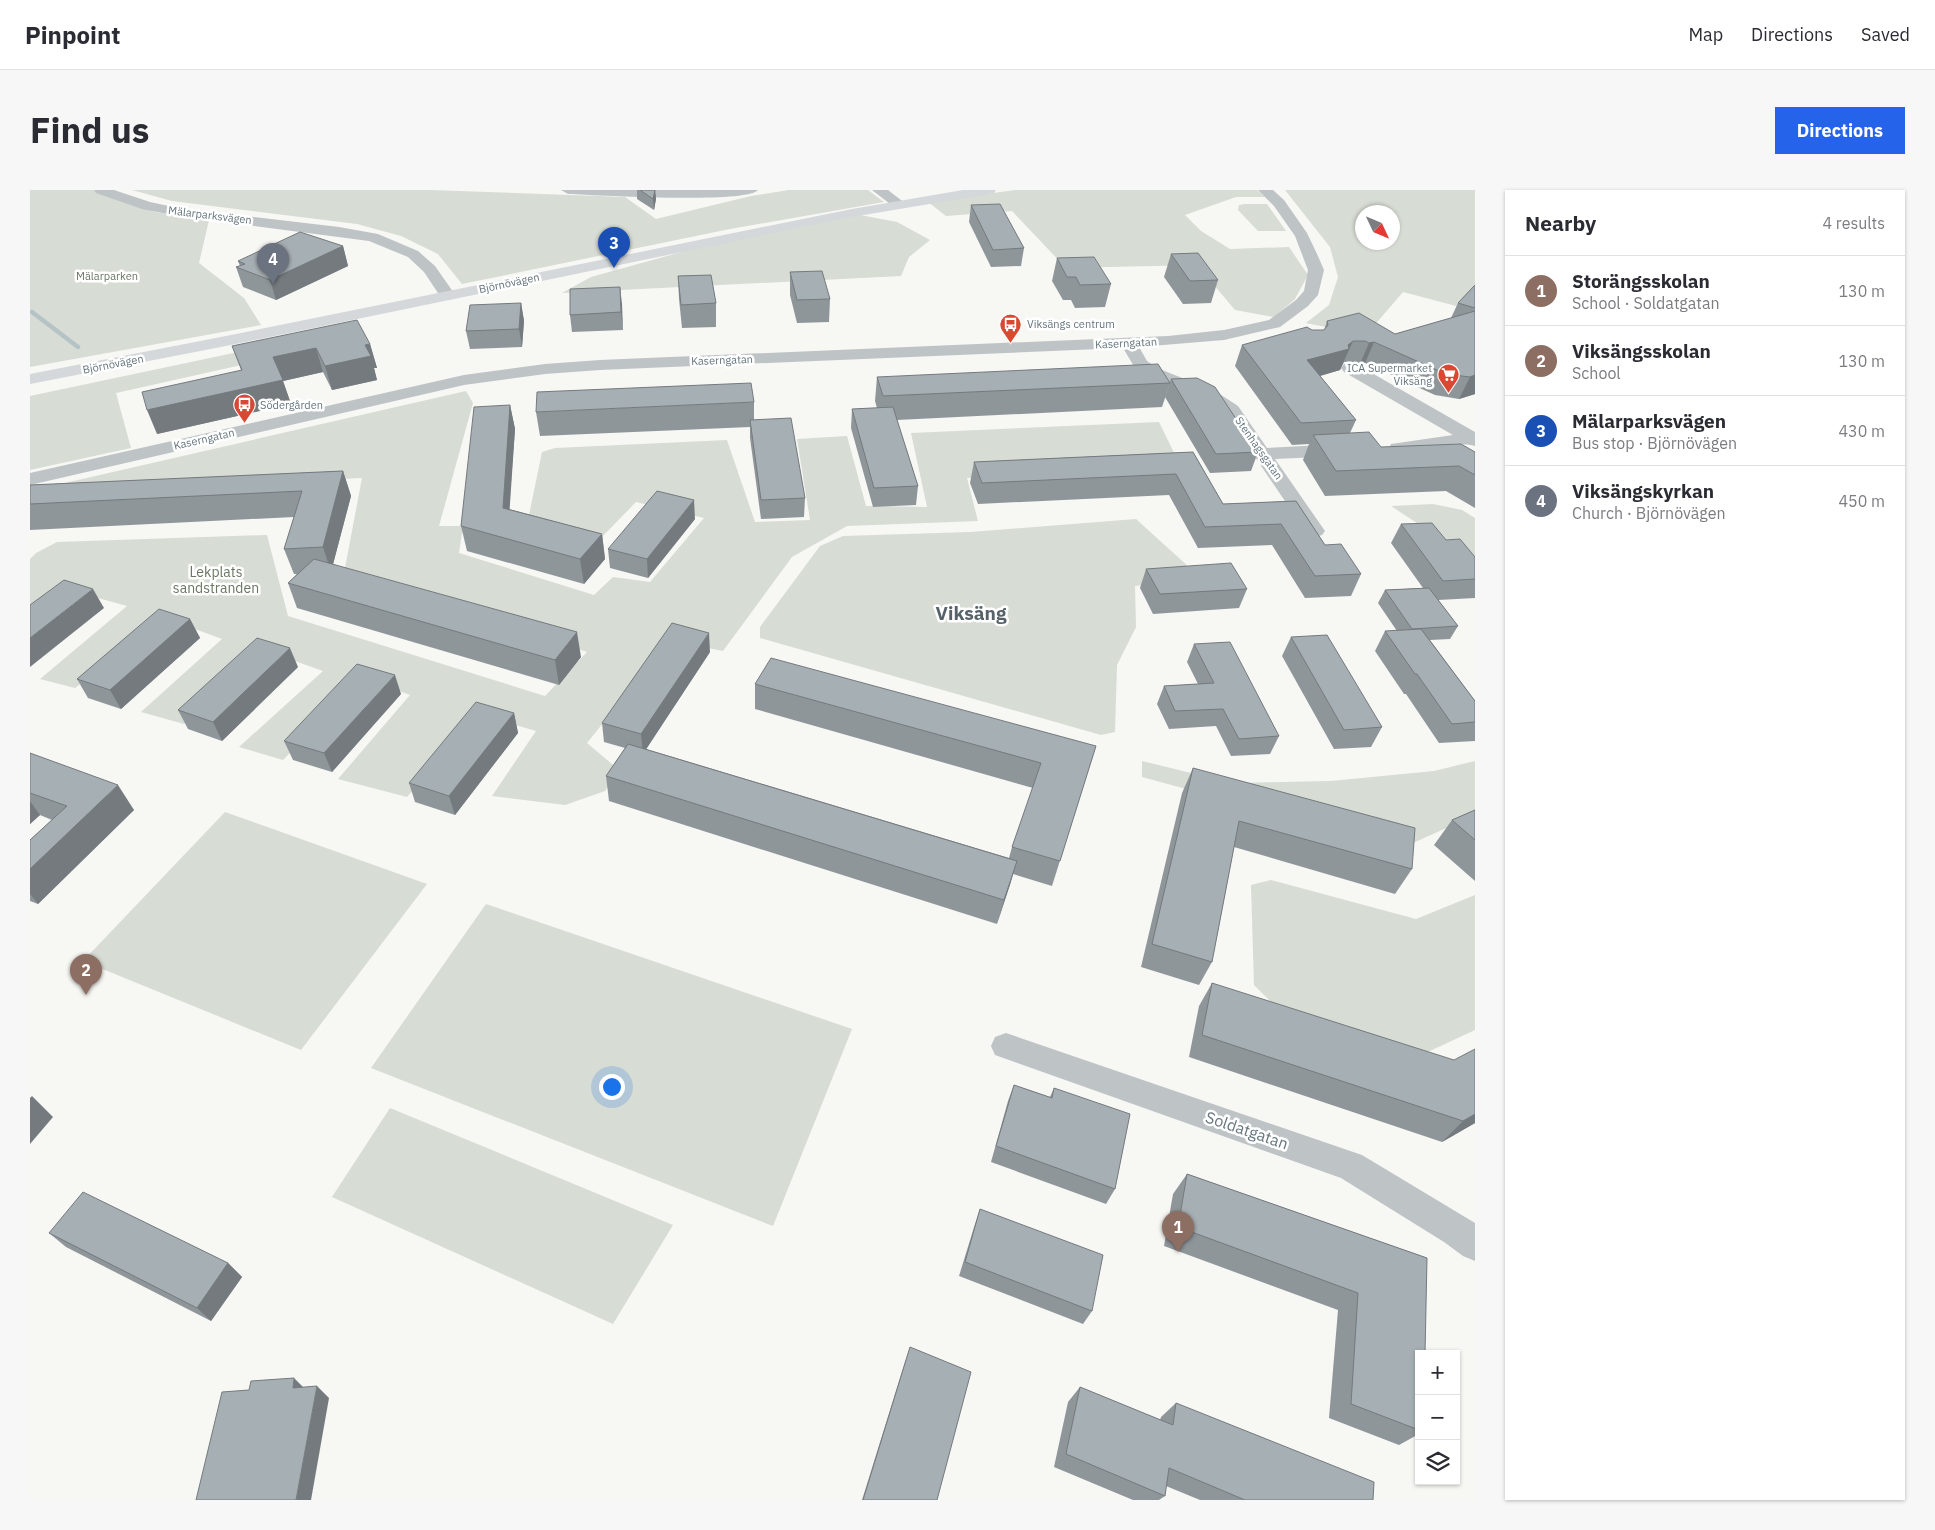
<!DOCTYPE html>
<meta charset="utf-8">
<style>
:root{--surface:#fff;--page:#f7f7f7;--text:#2b2b33;--muted:#7c7c81;--line:#e1e1e2;--accent:#2563eb}
body{margin:0;font-family:"IBM Plex Sans",sans-serif;background:var(--page);color:var(--text)}
.controls{position:absolute;right:15px;bottom:15px;display:grid;overflow:hidden;border-radius:0px;box-shadow:0 1px 4px #0004}
.controls button{width:45px;height:45px;display:grid;place-items:center;padding:0;border:0;border-bottom:1px solid var(--line);background:var(--surface);color:var(--text);font:25px sans-serif}
.compass{position:absolute;left:1325px;top:15px;width:45px;height:45px;border-radius:50%;background:var(--surface);box-shadow:0 1px 4px #0004;rotate:134deg}
.you{position:absolute;left:581px;top:896px;width:18px;height:18px;margin:-12px;border:4px solid #fff;border-radius:50%;background:#1a73e8;box-shadow:0 0 0 8px #1a73e833}
.badge{display:grid;place-items:center;width:32px;height:32px;border-radius:50%;background:var(--accent);color:#fff;font-size:16px;font-weight:700}
.pin{position:absolute;translate:-50% -41px;filter:drop-shadow(0 1px 2px #0008)}
.pin::after{content:'';position:absolute;top:26px;width:18px;height:15px;background:inherit;clip-path:polygon(0 0,100% 0,50% 100%)}
.list{margin:0;padding:0;list-style:none}
h2{display:flex;justify-content:space-between;align-items:center;height:65px;margin:0;padding:0 20px;font-size:21px}
h2 small{font-size:16px;font-weight:400;color:var(--muted)}
.list li{display:grid;grid-template-columns:32px 1fr auto;gap:15px;align-items:center;box-sizing:border-box;height:70px;padding:0 20px;border-top:1px solid var(--line)}
.list b{display:block;font-size:19px;white-space:nowrap}
.list p{margin:0;font-size:16px;white-space:nowrap;color:var(--muted)}
.list em{font-size:16px;font-style:normal;color:var(--muted)}
.icon{flex:none;width:28px;height:28px;fill:none;stroke:currentColor;stroke-width:2;stroke-linecap:round;stroke-linejoin:round}
.map{position:relative;flex:none;width:1445px;height:1310px;overflow:hidden;border-radius:0px}
header{display:flex;align-items:center;gap:30px;box-sizing:border-box;height:70px;padding:0 25px;background:var(--surface);border-bottom:1px solid var(--line)}
header strong{font-size:24px}
nav{display:flex;gap:28px;margin-inline-start:auto;font-size:18px}
.intro{display:flex;align-items:center;justify-content:space-between;box-sizing:border-box;height:120px;padding:0 30px}
h1{margin:0;font-size:35px}
.button{padding:12px 22px;border-radius:0px;background:var(--accent);color:#fff;font-size:18px;font-weight:700}
main{display:flex;gap:30px;padding:0 30px}
aside{flex:1;background:var(--surface);border-radius:0px;box-shadow:0 1px 4px #0004}
.map>svg:first-child{display:block}
.green{fill:#d7dcd4;fill-rule:evenodd}
.lines{fill:none;stroke-linecap:round;stroke-linejoin:round}
.stream{stroke:#b6c3c6;stroke-width:4.5}
.street{fill:#bec3c6;fill-rule:evenodd}
.secondary{fill:#d4d8db;fill-rule:evenodd}
.wall{fill:#8f969a}
.shaded-wall{fill:#747a7d}
.building{fill:#a6afb3;stroke:#747a7d}
.labels{text-anchor:middle;stroke-width:5;stroke-linejoin:round;paint-order:stroke}
.far-street-label{font-size:11px;fill:#64757d;stroke:#fff}
.far-park-label{font-size:11px;fill:#687662;stroke:#fff}
.far-poi-label{font-size:11px;fill:#64757d;stroke:#fff;text-anchor:start}
.park-label{font-size:14px;fill:#687662;stroke:#fff}
.near-street-label{font-size:16px;fill:#64757d;stroke:#fff}
.district-label{font-size:19px;font-weight:bold;fill:#556269;stroke:#fff}
</style>
<header>
<strong>Pinpoint</strong>
<nav><a>Map</a><a>Directions</a><a>Saved</a></nav>
</header>
<div class="intro"><h1>Find us</h1><a class="button">Directions</a></div>
<main>
<div class="map">
<svg width="1445" height="1310" viewBox="0 0 1445 1310">
<rect width="100%" height="100%" fill="#f7f7f4"/>
<g class="green">
<path d="M0 0H66L125 22 179 30 169 73 214 108 231 135 0 177Z"/>
<path d="M102 0H400L595 7 626 29 721 6 759 0H838L854 12 700 39 432 94 408 64 371 46 327 34 142 11Z"/>
<path d="M985 0H1227L1235 7H1206L1155 25 1171 41 1200 59 1259 57 1278 85 1265 109 1244 127 1205 120 1167 75 1036 78 982 21 916 26 898 12Z"/>
<path d="M1255 0H1445V98L1430 117 1373 102 1336 145 1276 133 1299 115 1308 87 1300 57ZM1332 22H1362V52H1332Z"/>
<path d="M1215 14H1237L1256 41H1228L1208 20 1209 15Z"/>
<path d="M830 25 867 32 900 50 879 67 871 86 532 103 561 87 666 58Z"/>
<path d="M327 137 333 148 86 203 101 258 0 280V206Z"/>
<path d="M436 201 443 213 409 336H433L429 363 564 405 583 387 620 392 674 328 606 312 571 348 499 325 512 262 525 258 697 250 725 332 780 330 767 249 817 246 836 316 897 317 881 243 1129 232 1149 273 1134 278 937 288 948 331 817 336 762 367 693 461 640 450 557 553 589 580 575 601 535 615 462 606 506 541 448 524 377 607 308 589 380 505 334 488 253 570 209 557 293 481 234 460 154 534 111 522 192 449 138 429 45 498 10 489 97 416 43 401 0 433V369L6 363 27 352 237 345 258 426 515 506 557 462 315 378 332 288 0 303V301Z"/>
<path d="M1403 314 1432 320 1445 328V371L1361 316Z"/>
<path d="M1106 329 1171 388 1105 396 1106 437 1087 475 1085 542 1071 545 730 448V437L790 356 813 346 940 342Z"/>
<path d="M1112 571 1202 593 1301 591 1404 581 1445 571V625L1372 658 1112 587Z"/>
<path d="M195 622 397 694 271 860 53 771Z"/>
<path d="M1241 690 1386 729 1445 705V840L1400 861 1376 864 1244 815 1224 795 1221 695Z"/>
<path d="M456 714 822 839 743 1036 341 878Z"/>
<path d="M360 918 643 1035 583 1134 302 1007Z"/>
</g>
<g class="lines">
<path class="stream" d="M2 122 48 157"/>
<g class="street">
<path d="M64 0H84L120 12 148 18 309 37 348 44 388 61 405 76 426 106 424 109H412L394 82 378 67 339 51 148 26 112 19 66 3Z"/>
<path d="M531 0H728C717 14 564 5 538 4Z"/>
<path d="M842 0H858L876 14 874 17H864Z"/>
<path d="M1228 0H1243L1254 10 1277 43 1287 64 1294 80 1288 105 1278 116 1250 137 1194 150 1109 157 1117 171 1127 178 1185 201 1208 216 1237 258 1312 254 1319 256 1321 260 1319 264 1312 266 1245 269 1295 341 1292 345 1285 347 1278 345 1196 224 1173 209 1115 186 1105 178 1093 158 570 180 515 184 434 195 0 295V283L434 185 515 174 570 170 1138 146 1194 140 1239 130 1266 110 1274 101 1278 80 1265 46 1244 16Z"/>
<path d="M1320 173 1326 174 1445 242V256C1420 249 1389 269 1361 262L1359 258 1361 254 1423 245 1314 182 1311 178 1314 174Z"/>
<path d="M976 843 1332 965 1445 1033V1071L1433 1066 1414 1052 1311 988 965 865 961 856 965 847Z"/>
</g>
<path class="secondary" d="M933 0H966L964 3 959 4 822 27 196 156 0 194V184L196 146 822 19Z"/>
</g>
<g class="wall">
<path d="M607 0H625L626 9 624 20 607 9Z"/>
<path d="M941 15 994 58 991 76 961 77 939 32Z"/>
<path d="M313 56 318 76 246 110 213 97 206 77 210 76 208 71Z"/>
<path d="M1141 64 1188 90 1181 113 1153 114 1134 87Z"/>
<path d="M1027 68 1081 94 1075 117 1045 118 1041 110H1033L1022 91Z"/>
<path d="M760 82 800 109 799 132 767 133 760 105Z"/>
<path d="M648 86 686 113V137L652 138 649 109Z"/>
<path d="M1445 95V204L1429 209 1405 205 1335 173 1330 174 1326 172H1314L1310 180 1290 186 1326 230 1320 243 1351 257 1445 262V318L1416 301 1295 306 1273 270 1279 254 1262 255 1205 176 1212 155 1294 140 1297 131 1365 144 1421 128 1428 113Z"/>
<path d="M590 97 593 140 542 142 540 125Z"/>
<path d="M491 113 494 131 492 157 440 159 436 141Z"/>
<path d="M340 154 347 178H344L347 190 302 200 293 182 253 191 261 214 127 244 211 180 202 156Z"/>
<path d="M847 187 1140 193 1132 217 867 230 888 296 886 315 843 317 821 238 822 219 847 218 845 211Z"/>
<path d="M1141 189 1228 262 1221 281 1180 283 1135 207Z"/>
<path d="M724 212V230L775 308 774 327 731 329 720 248V237L510 246 506 222Z"/>
<path d="M480 215 485 239 479 319 572 344 575 369 554 394 437 361 431 336Z"/>
<path d="M1163 262 1193 314 1266 311 1295 355 1331 384 1321 406 1275 408 1242 355 1168 358 1139 305 948 314 940 293 944 272Z"/>
<path d="M313 281 321 306 303 374 551 467 529 495 267 418 258 393 267 384H264L254 359 264 327 0 340V295Z"/>
<path d="M665 329 618 388 580 378 578 359Z"/>
<path d="M1371 334 1416 350 1445 367V408L1408 410 1428 436 1420 449 1400 450 1445 511V551L1409 553 1376 504H1374L1345 461 1355 441H1367L1348 413 1355 400 1393 398 1361 353Z"/>
<path d="M1116 379 1217 399 1209 418 1123 424 1110 398Z"/>
<path d="M160 429 170 448 91 519 58 508 47 489Z"/>
<path d="M1261 447 1352 537 1341 557 1304 559 1252 466Z"/>
<path d="M1164 454 1249 546 1240 564 1201 566 1186 536 1139 539 1127 514 1134 496 1168 494 1157 472Z"/>
<path d="M680 462 616 559 979 668 982 657 1003 598 725 519V494L1066 556 1022 696 983 684 967 734 579 611 576 586 595 558 574 552 572 533Z"/>
<path d="M268 477 192 551 158 539 148 520Z"/>
<path d="M371 504 302 582 263 570 254 551Z"/>
<path d="M484 523 488 543 425 625 385 612 379 593Z"/>
<path d="M0 563 104 620 8 714 0 711V650L22 630 10 625 0 634Z"/>
<path d="M1163 578 1382 679 1365 704 1204 657 1182 772 1169 795 1111 777 1152 603Z"/>
<path d="M1445 620V691L1404 655 1422 630Z"/>
<path d="M1182 793 1445 933 1412 952 1159 867 1169 816Z"/>
<path d="M984 895 1020 907 1024 898 1085 999 1076 1014 961 972 978 911Z"/>
<path d="M1157 984 1397 1068 1389 1164V1244L1369 1255 1299 1228 1308 1120 1134 1056 1143 1004Z"/>
<path d="M950 1019 1062 1121 1053 1134 929 1086 945 1034Z"/>
<path d="M19 1043 198 1073 212 1087 181 1131 36 1057Z"/>
<path d="M880 1157 907 1310H832L875 1172Z"/>
<path d="M1050 1197 1130 1230 1131 1227 1146 1213 1343 1310H1170L1136 1296 1135 1306 1129 1310H1103L1024 1277 1038 1212Z"/>
</g>
<g class="shaded-wall">
<path d="M625 0 626 9 624 20 623 9Z"/>
<path d="M313 56 318 76 246 110 240 90Z"/>
<path d="M590 97 592 114 593 140 591 122Z"/>
<path d="M491 113 494 131 492 157 489 139Z"/>
<path d="M1323 151 1310 180 1269 192 1277 170 1318 155Z"/>
<path d="M1344 152 1335 173 1330 174 1339 153Z"/>
<path d="M340 154 347 178H344L347 190 302 200 295 176 335 155Z"/>
<path d="M286 158 293 182 253 191 261 214 127 244 117 220 243 167Z"/>
<path d="M1445 185V204L1429 209 1440 187Z"/>
<path d="M480 215 485 239 478 343 473 318Z"/>
<path d="M313 281 321 306 301 382 293 357Z"/>
<path d="M664 310 665 329 618 388 617 369Z"/>
<path d="M572 344 575 369 554 394 550 369Z"/>
<path d="M63 399 74 418 0 477V448Z"/>
<path d="M160 429 170 448 91 519 80 500Z"/>
<path d="M547 442 551 467 529 495 525 470Z"/>
<path d="M679 443 680 462 613 564 611 544Z"/>
<path d="M260 458 268 477 192 551 183 532Z"/>
<path d="M365 485 371 504 302 582 294 563Z"/>
<path d="M484 523 488 543 425 625 419 606Z"/>
<path d="M88 595 104 620 8 714 0 704V679Z"/>
<path d="M0 611 10 625 0 634Z"/>
<path d="M987 671 980 695 967 734 974 710Z"/>
<path d="M2 906 23 927 0 954V908Z"/>
<path d="M1445 924V933L1412 952 1433 931Z"/>
<path d="M198 1073 212 1087 181 1131 167 1118Z"/>
<path d="M264 1188 276 1200 263 1198Z"/>
<path d="M287 1196 299 1208 281 1310H266Z"/>
</g>
<g class="building">
<path d="M610 0H625L623 9Z"/>
<path d="M970 14 994 58 963 60 941 15Z"/>
<path d="M270 42 313 56 240 90 206 77 215 74 208 71Z"/>
<path d="M1168 63 1188 90 1160 91 1141 64Z"/>
<path d="M1064 67 1081 94 1050 95 1046 87H1037L1027 68Z"/>
<path d="M792 81 800 109 767 110 760 82Z"/>
<path d="M681 85 686 113 651 115 648 86Z"/>
<path d="M1445 95V118L1428 113Z"/>
<path d="M590 97 591 122 540 125V99Z"/>
<path d="M491 113 489 139 436 141 440 115Z"/>
<path d="M1445 121V185L1440 187 1416 184 1344 152 1339 153 1335 151H1323L1318 155 1319 159 1277 170 1326 230 1271 233 1212 155 1277 137 1282 140H1294L1298 135 1297 131 1329 123 1365 144Z"/>
<path d="M327 130 340 154 335 155 341 166 295 176 286 158 243 167 253 190 117 220 112 202 212 180 202 156Z"/>
<path d="M1128 174 1140 193 853 206 847 187Z"/>
<path d="M1167 188 1185 197 1228 262 1186 264 1141 189Z"/>
<path d="M721 193 724 212 506 222 507 202Z"/>
<path d="M480 215 473 318 572 344 550 369 431 336 444 217Z"/>
<path d="M863 217 888 296 844 298 822 219Z"/>
<path d="M761 228 775 308 731 310 720 230Z"/>
<path d="M1339 242 1351 257 1431 254 1445 262V285L1429 276 1306 281 1283 245Z"/>
<path d="M1163 262 1193 314 1266 311 1295 355 1311 354 1331 384 1285 386 1251 334 1175 337 1146 284 952 293 944 272Z"/>
<path d="M313 281 293 357 254 359 272 301 0 314V295Z"/>
<path d="M627 301 664 310 617 369 578 359Z"/>
<path d="M1402 333 1416 350 1430 349 1445 367V389L1413 391 1371 334Z"/>
<path d="M284 369 547 442 525 470 258 393Z"/>
<path d="M1201 373 1217 399 1130 404 1116 379Z"/>
<path d="M34 390 63 399 0 448V415Z"/>
<path d="M1399 398 1428 436 1382 439 1355 400Z"/>
<path d="M129 419 160 429 80 500 47 489Z"/>
<path d="M642 433 679 443 611 544 572 533Z"/>
<path d="M1391 439 1445 511V532L1422 534 1387 484H1385L1355 441Z"/>
<path d="M1297 445 1352 537 1314 540 1261 447Z"/>
<path d="M227 448 260 458 183 532 148 520Z"/>
<path d="M1200 452 1249 546 1209 549 1193 519 1145 521 1134 496 1184 493 1164 454Z"/>
<path d="M741 468 1066 556 1030 671 982 657 1011 573 725 494Z"/>
<path d="M327 474 365 485 294 563 254 551Z"/>
<path d="M446 512 484 523 419 606 379 593Z"/>
<path d="M598 554 987 671 974 710 576 586Z"/>
<path d="M0 563 88 595 0 679V650L37 616 0 603Z"/>
<path d="M1163 578 1385 638 1382 679 1209 631 1182 772 1122 754Z"/>
<path d="M1445 620V650L1422 630Z"/>
<path d="M1182 793 1424 870 1445 859V924L1433 931 1172 845Z"/>
<path d="M984 895 1022 908 1024 898 1100 924 1085 999 966 956Z"/>
<path d="M1157 984 1397 1068 1395 1164H1389V1240L1321 1214 1328 1103 1148 1037Z"/>
<path d="M53 1002 198 1073 167 1118 19 1043Z"/>
<path d="M950 1019 1073 1065 1062 1121 935 1072Z"/>
<path d="M880 1157 941 1182 907 1310H833Z"/>
<path d="M264 1188 263 1198 287 1196 266 1310H166L192 1202 219 1200 221 1191Z"/>
<path d="M1050 1197 1143 1235 1146 1213 1344 1292 1343 1310H1215L1139 1278 1135 1306 1036 1264Z"/>
</g>
<defs>
<symbol id="bus-pin" viewBox="-11 -11 22 30"><path d="M0 17L-7.5 6A9.5 9.5 0 1 1 7.5 6Z" fill="#d84833" stroke="#fff"/><path d="M-5-6H5V4H4V6H2V4H-2V6H-4V4H-5ZM-3.5-4V0h7V-4ZM-3.5 1.2v1.5H-2V1.2ZM2 1.2v1.5H3.5V1.2Z" fill="#fff"/></symbol>
<symbol id="supermarket-pin" viewBox="-11 -11 22 30"><path d="M0 17L-7.5 6A9.5 9.5 0 1 1 7.5 6Z" fill="#d84833" stroke="#fff"/><path d="M-6-5.5h2.5l.6 2H6L4.5 2H-2.5L-4.4-4H-6ZM-1.5 3.2a1.3 1.3 0 1 0 .1 0ZM3 3.2a1.3 1.3 0 1 0 .1 0Z" fill="#fff"/></symbol>
</defs>
<g fill-rule="evenodd">
<use href="#bus-pin" x="968" y="122" width="25" height="34"/>
<use href="#supermarket-pin" x="1406" y="172" width="25" height="34"/>
<use href="#bus-pin" x="202" y="202" width="25" height="34"/>
</g>
<g class="labels">
<g class="far-street-label">
<text transform="translate(180 25) rotate(7)" y="4">Mälarparksvägen</text>
<text transform="translate(479 93) rotate(-12)" y="4">Björnövägen</text>
<text transform="translate(1096 153) rotate(-3)" y="4">Kaserngatan</text>
<text transform="translate(692 170) rotate(-2)" y="4">Kaserngatan</text>
<text transform="translate(83 174) rotate(-11)" y="4">Björnövägen</text>
<text transform="translate(174 249) rotate(-13)" y="4">Kaserngatan</text>
<text transform="translate(1229 258) rotate(55)" y="4">Stenhagsgatan</text>
</g>
<g class="far-park-label">
<text x="77" y="90">Mälarparken</text>
</g>
<g class="far-poi-label">
<text x="997" y="138">Viksängs centrum</text>
<text x="1402" y="182" text-anchor="end">ICA Supermarket<tspan x="1402" dy="13">Viksäng</tspan></text>
<text x="230" y="219">Södergården</text>
</g>
<g class="park-label">
<text x="186" y="387">Lekplats<tspan x="186" dy="16">sandstranden</tspan></text>
</g>
<g class="near-street-label">
<text transform="translate(1217 940) rotate(19)" y="6">Soldatgatan</text>
</g>
<g class="district-label">
<text x="941" y="430">Viksäng</text>
</g>
</g>
</svg>
<div class="controls">
<button>+</button>
<button>−</button>
<button><svg class="icon" aria-label="layers" viewBox="0 0 24 24"><path d="M12 4l9 5-9 5-9-5zM3 14l9 5 9-5"/></svg></button>
</div>
<svg class="compass" viewBox="-18 -18 36 36"><path d="M0-13l5 13h-10z" fill="#e53935"/><path d="M0 13l5-13h-10z" fill="#7c7c81"/></svg>
<div class="you"></div>
<div class="pin badge" style="left:1148px;top:1062px;background:#8d6e63">1</div>
<div class="pin badge" style="left:56px;top:805px;background:#8d6e63">2</div>
<div class="pin badge" style="left:584px;top:78px;background:#1a4fb4">3</div>
<div class="pin badge" style="left:243px;top:94px;background:#6b7280">4</div>
</div>
<aside>
<h2>Nearby<small>4 results</small></h2>
<ul class="list">
<li><span class="badge" style="background:#8d6e63">1</span><div><b>Storängsskolan</b><p>School · Soldatgatan</p></div><em>130 m</em></li>
<li><span class="badge" style="background:#8d6e63">2</span><div><b>Viksängsskolan</b><p>School</p></div><em>130 m</em></li>
<li><span class="badge" style="background:#1a4fb4">3</span><div><b>Mälarparksvägen</b><p>Bus stop · Björnövägen</p></div><em>430 m</em></li>
<li><span class="badge" style="background:#6b7280">4</span><div><b>Viksängskyrkan</b><p>Church · Björnövägen</p></div><em>450 m</em></li>
</ul>
</aside>
</main>
